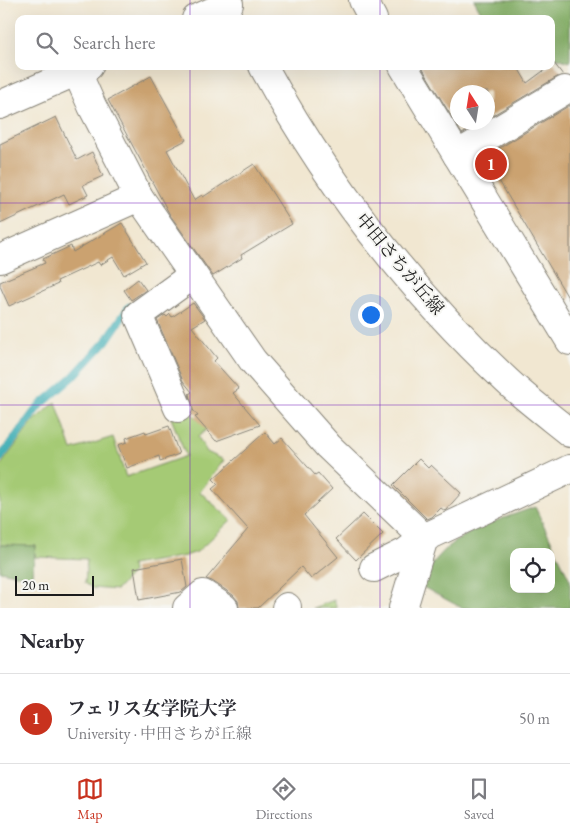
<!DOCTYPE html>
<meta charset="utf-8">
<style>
:root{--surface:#fff;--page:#f7f7f7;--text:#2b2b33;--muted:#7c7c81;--line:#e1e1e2;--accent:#c8321e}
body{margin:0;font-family:"EB Garamond","Noto Serif JP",serif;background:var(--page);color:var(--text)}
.controls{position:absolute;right:15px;bottom:15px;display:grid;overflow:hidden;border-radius:10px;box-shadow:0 5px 20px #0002}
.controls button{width:45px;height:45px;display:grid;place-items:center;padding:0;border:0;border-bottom:1px solid var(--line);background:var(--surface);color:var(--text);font:25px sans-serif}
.compass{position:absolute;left:450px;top:85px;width:45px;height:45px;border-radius:50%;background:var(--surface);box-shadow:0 5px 20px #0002;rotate:348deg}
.scale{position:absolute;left:15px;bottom:12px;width:79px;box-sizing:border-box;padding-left:5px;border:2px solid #1c1c1c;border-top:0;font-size:14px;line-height:18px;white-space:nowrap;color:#1c1c1c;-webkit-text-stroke:4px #f6f6f2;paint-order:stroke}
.you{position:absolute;left:370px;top:314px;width:18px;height:18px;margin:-12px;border:4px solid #fff;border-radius:50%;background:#1a73e8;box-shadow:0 0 0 8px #1a73e833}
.badge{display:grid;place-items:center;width:32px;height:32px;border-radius:50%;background:var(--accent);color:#fff;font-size:16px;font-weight:700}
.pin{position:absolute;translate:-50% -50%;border:2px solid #fff;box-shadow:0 1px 5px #0006}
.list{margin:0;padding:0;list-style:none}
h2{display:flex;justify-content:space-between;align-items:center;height:65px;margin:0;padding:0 20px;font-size:21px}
h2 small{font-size:16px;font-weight:400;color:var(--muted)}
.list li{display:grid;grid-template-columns:32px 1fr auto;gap:15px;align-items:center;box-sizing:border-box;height:90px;padding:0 20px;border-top:1px solid var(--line)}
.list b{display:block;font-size:19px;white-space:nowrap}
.list p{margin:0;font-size:16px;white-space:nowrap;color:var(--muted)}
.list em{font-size:16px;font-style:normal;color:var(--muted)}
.icon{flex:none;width:28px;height:28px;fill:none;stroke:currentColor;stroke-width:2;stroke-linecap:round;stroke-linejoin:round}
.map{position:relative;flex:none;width:570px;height:608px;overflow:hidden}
.search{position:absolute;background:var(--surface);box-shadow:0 5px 20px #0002;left:15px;right:15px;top:15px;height:55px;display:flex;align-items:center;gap:12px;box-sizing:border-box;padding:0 18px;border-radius:10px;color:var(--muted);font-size:19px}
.sheet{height:155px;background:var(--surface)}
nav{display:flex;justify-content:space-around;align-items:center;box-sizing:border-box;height:70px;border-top:1px solid var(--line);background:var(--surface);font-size:14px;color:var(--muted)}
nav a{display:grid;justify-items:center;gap:2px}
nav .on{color:var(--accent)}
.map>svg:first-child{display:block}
.green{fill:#a5ca74;stroke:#607348}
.forest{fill:#84ae66;stroke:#506541;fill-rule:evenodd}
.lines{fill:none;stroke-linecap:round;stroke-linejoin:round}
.stream{stroke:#3bacb3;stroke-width:8}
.building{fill:#cba26f}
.minor-casing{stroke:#868276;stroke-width:30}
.minor{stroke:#fff;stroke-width:28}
.grid{fill:none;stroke:#7b2cbf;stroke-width:1;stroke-opacity:0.55}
.labels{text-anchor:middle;stroke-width:4;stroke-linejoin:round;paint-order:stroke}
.street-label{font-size:18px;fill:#1c1c1c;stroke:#f6f6f2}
</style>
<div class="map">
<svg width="570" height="608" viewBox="0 0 570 608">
<rect width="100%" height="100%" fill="#f6f6f2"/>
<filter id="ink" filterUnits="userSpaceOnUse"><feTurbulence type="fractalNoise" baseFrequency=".02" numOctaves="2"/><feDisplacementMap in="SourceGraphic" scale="10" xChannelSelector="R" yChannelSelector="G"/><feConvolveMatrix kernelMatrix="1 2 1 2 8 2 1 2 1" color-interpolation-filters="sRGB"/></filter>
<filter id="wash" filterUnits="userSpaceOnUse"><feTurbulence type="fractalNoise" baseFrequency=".0096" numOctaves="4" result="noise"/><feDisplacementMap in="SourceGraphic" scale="20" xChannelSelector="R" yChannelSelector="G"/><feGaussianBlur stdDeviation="1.12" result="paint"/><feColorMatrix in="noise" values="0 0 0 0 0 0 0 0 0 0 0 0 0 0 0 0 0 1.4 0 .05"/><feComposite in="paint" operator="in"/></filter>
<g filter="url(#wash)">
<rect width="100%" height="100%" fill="#f1e7d1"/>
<g class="green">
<path d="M56 402 72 450 113 437 126 477 186 456 171 418 188 410 208 428 198 437 207 452 224 460 200 492 231 520 197 552 185 556 131 565 132 573 117 590 92 588 85 583 87 559 35 557 36 546 0 545V466L34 420Z"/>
<path d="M334 600 337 608H313Z"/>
</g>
<g class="forest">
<path d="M474 0H570V62L551 56V19H485Z"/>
<path d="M535 507 570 580V608H462L421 586C425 579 428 571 432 565 454 532 499 520 535 507ZM514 552H551V589H514Z"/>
<path d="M0 545 36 546 31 582 21 575 0 571Z"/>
</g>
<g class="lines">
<path class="stream" d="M0 458 38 407 73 377 106 341 129 307"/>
</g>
<g id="blocks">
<g class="building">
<path d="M554 63 563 75 557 77 488 118V92H458V122H481L462 134 421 66H517L527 83Z"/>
<path d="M151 76 186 140 167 150 194 200 202 195 203 197 254 164 292 224 241 255 242 258 213 276 170 215 108 100Z"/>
<path d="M570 105V301L485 157Z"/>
<path d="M56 117 77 160 92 152 103 176 83 185 88 195 69 204 64 194 0 224V144Z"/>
<path d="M122 223 146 262 124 275 113 257 100 265 98 262 57 281 58 284 9 306 0 286V282L45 263 43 259 71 246 73 252Z"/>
<path d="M138 279 146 290 131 300 124 290Z"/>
<path d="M193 303 205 319 192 327 217 358 214 361 239 389 233 393 260 425 216 441 195 417 198 416 193 410 189 394 192 392 183 381 157 320 165 315 167 317 170 314 172 317Z"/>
<path d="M169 426 179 454 160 461 159 456 127 468 118 445 127 442 126 438 145 431 146 434Z"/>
<path d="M265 432 275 444 282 438 315 475 318 473 332 489 304 515 338 557 311 579 301 567 258 608H239L238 601 233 595 212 581 206 579 248 529 212 489 218 484 213 479Z"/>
<path d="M419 459 428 468 431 465 461 493 445 511 441 508 432 517 427 519 393 485Z"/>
<path d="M363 514 383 534 356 560 336 539Z"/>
<path d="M182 559 187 587 181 592 139 600 134 568Z"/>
</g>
</g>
</g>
<g filter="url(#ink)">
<use href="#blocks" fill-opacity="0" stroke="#868276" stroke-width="1"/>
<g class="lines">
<defs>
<g id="minor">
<path d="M363 0 373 19"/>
<path d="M196 19 229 4"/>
<path d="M263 66C326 182 409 289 506 380 526 399 549 416 570 433"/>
<path d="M403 66 570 341"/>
<path d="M77 72 92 106 139 197 253 361 328 446 424 538"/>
<path d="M0 105 89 66"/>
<path d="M457 155 565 90"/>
<path d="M0 259 139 197"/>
<path d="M178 408 138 315 193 275"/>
<path d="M374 568 406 552 424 538 570 469"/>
<path d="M187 608 203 594 224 608"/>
<path d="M286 608 287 607"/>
<path d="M403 608 424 538"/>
</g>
</defs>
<use href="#minor" class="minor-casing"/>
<use href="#minor" class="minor"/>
</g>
</g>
<path class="grid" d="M190 0V19M380 0V19M190 66V608M380 66V608M0 203H570M0 405H570"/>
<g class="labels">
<g class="street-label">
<text transform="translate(400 264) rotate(50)" y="6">中田さちが丘線</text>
</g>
</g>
</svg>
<div class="controls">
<button><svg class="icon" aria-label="locate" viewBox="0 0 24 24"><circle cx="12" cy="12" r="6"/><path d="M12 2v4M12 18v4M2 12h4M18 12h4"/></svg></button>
</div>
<svg class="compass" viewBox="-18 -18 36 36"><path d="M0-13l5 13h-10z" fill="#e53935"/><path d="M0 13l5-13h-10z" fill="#7c7c81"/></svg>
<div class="scale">20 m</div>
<div class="you"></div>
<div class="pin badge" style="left:491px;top:164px">1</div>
<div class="search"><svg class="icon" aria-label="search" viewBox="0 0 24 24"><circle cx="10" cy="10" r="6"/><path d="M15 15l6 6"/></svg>Search here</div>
</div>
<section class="sheet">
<h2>Nearby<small></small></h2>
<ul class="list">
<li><span class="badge">1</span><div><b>フェリス女学院大学</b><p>University · 中田さちが丘線</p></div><em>50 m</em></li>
</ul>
</section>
<nav>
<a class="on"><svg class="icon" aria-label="map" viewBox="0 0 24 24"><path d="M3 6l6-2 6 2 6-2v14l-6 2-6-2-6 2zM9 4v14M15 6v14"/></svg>Map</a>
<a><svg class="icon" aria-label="directions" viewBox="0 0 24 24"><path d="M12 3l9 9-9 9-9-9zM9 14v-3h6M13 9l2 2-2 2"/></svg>Directions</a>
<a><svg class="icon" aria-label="saved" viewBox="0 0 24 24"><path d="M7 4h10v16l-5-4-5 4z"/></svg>Saved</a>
</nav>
